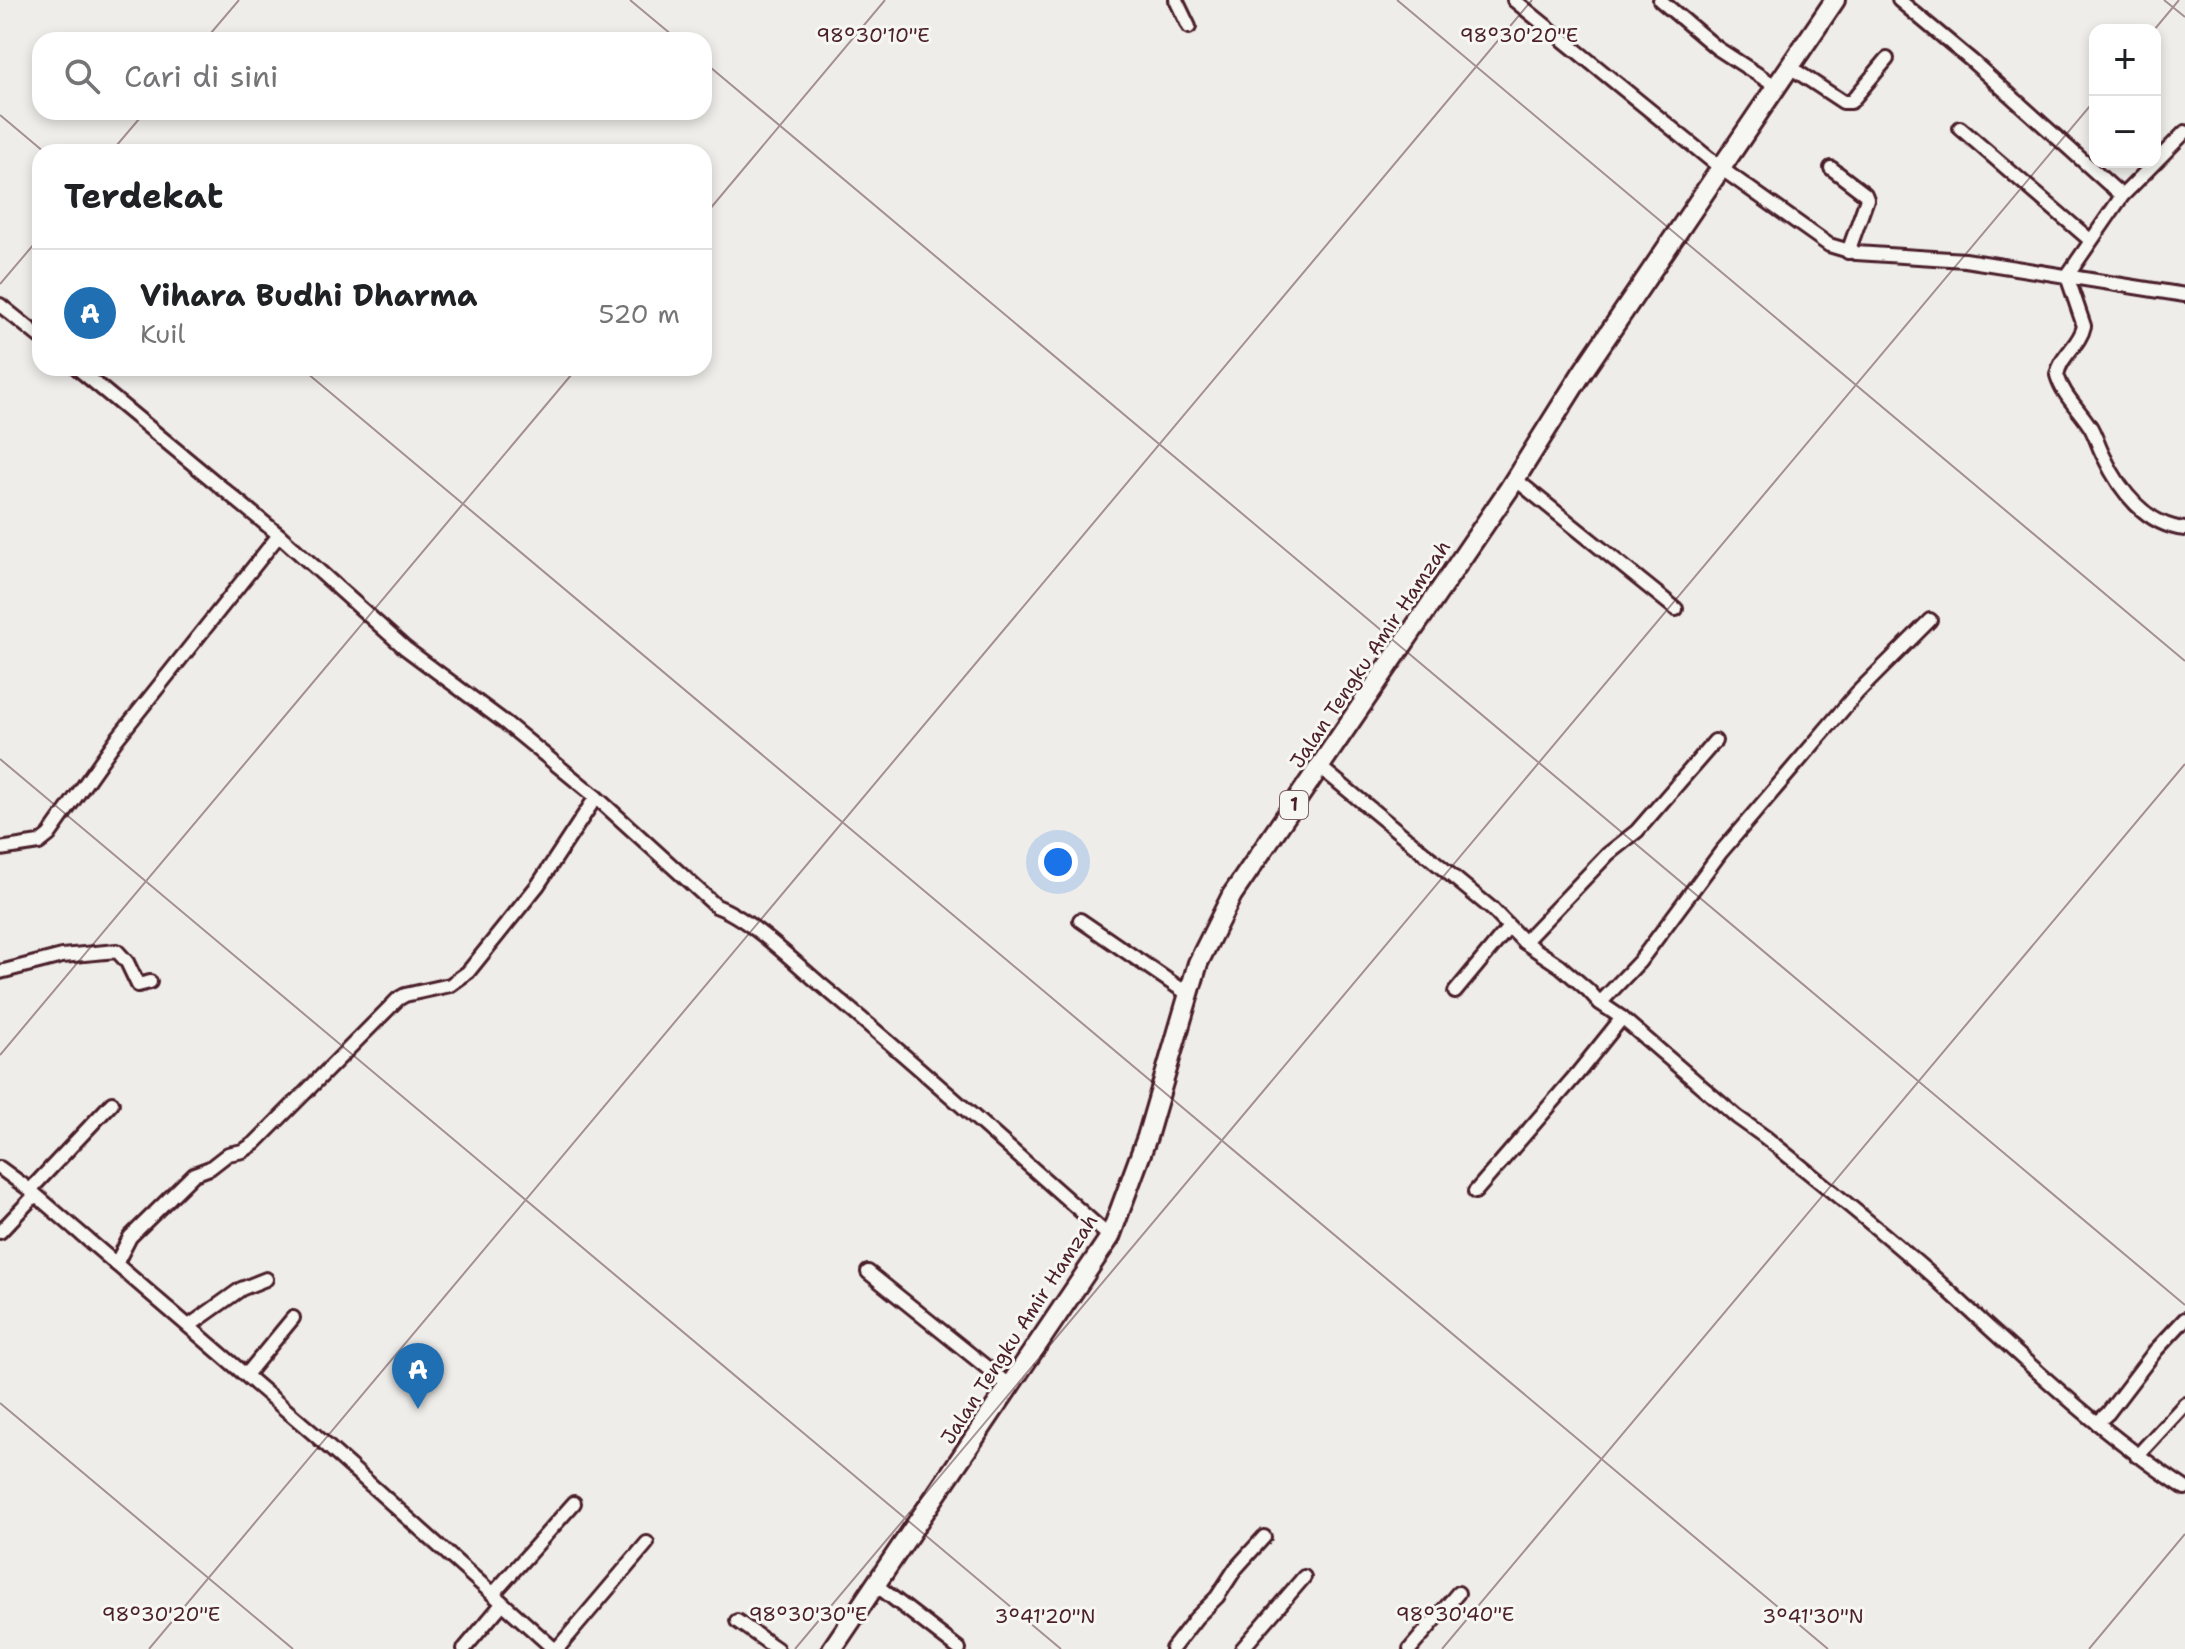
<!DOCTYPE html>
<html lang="id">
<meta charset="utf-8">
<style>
:root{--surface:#fff;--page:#f2f2f2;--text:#202124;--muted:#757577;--line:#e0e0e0;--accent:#1f6fb2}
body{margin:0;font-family:"Shantell Sans",sans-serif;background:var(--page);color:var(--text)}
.controls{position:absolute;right:24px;top:24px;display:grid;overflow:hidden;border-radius:16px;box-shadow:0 4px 12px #0003}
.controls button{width:72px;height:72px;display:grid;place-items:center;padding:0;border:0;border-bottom:2px solid var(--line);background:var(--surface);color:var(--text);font:40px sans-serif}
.you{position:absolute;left:1058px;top:862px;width:28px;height:28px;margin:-20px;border:6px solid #fff;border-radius:50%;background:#1a73e8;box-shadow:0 0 0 12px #1a73e833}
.badge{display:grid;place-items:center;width:52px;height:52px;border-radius:50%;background:var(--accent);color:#fff;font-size:26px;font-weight:700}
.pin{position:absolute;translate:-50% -66px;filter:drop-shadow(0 2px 4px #0008)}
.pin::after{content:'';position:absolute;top:42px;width:28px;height:24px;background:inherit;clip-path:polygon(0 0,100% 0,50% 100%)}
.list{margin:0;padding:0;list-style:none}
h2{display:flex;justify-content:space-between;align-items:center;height:104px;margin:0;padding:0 32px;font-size:34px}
h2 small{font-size:26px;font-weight:400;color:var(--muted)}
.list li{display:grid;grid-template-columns:52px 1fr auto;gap:24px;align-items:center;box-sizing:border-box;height:128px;padding:0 32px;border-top:2px solid var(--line)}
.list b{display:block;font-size:30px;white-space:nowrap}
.list p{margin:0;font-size:26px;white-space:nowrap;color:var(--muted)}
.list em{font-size:26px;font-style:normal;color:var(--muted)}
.icon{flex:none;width:44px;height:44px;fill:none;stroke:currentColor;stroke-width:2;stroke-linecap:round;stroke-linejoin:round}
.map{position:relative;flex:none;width:2185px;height:1649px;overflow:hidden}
.search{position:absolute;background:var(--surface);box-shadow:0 4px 12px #0003;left:32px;top:32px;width:680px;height:88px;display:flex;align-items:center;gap:20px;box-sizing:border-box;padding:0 28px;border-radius:24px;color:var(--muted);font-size:30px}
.panel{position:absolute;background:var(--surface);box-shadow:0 4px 12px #0003;left:32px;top:144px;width:680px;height:232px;border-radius:24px}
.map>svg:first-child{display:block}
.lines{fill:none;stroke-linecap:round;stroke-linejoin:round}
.minor-casing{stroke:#4a1f2b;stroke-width:18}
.highway-casing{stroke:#4a1f2b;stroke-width:24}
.minor{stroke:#f6f6f2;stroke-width:12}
.highway{stroke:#f6f6f2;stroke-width:18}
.ticks{fill:none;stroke:#4a1f2b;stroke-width:2;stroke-opacity:0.45}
.labels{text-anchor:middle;stroke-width:6;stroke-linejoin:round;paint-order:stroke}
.shield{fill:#f6f6f2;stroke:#7e6067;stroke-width:2}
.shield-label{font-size:18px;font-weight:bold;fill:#4a1f2b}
.street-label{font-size:20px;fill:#4a1f2b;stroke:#f6f6f2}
.ticks-label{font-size:20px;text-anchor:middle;fill:#4a1f2b;stroke:#f6f6f2;stroke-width:6;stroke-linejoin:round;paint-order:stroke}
</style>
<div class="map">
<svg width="2185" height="1649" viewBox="0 0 2185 1649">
<rect width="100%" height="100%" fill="#efedea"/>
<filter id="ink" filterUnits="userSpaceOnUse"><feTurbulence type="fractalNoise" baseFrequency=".0125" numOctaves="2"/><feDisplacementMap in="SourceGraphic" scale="16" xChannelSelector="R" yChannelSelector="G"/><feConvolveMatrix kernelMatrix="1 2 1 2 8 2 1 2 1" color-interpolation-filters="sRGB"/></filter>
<g filter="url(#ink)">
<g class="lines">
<defs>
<g id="minor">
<path d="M1176 0 1189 27"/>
<path d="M1514 0 1722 169 1829 245 1856 253 1965 260 2185 295"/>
<path d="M1660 0 1717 48 1777 87"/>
<path d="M1899 0 1972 61 2122 196"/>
<path d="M1790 67 1843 102H1851L1887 59"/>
<path d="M1960 128 2090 240"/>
<path d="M2185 132 2122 196 2067 276 2084 326C2080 345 2060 356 2057 375 2063 396 2080 410 2091 428 2096 437 2099 448 2104 457 2120 491 2146 525 2185 529"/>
<path d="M1831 168 1865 194 1867 199 1848 252"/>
<path d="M0 305 40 337"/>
<path d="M77 368 279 535 405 648 507 724 596 797 716 906C749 918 792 960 819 983 918 1065 1013 1152 1110 1237"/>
<path d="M1515 479 1676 609"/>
<path d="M1320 767 1492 909 1524 942 1560 966 1588 990 1600 1003 1622 1018 1737 1117 1765 1137C1820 1182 1876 1226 1929 1273 2012 1348 2091 1426 2185 1488"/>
<path d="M0 849 39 843 49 835 116 740 279 535"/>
<path d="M1080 920 1188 994"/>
<path d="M1524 942 1608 854 1637 831 1715 741"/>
<path d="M0 972 62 956 117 951 127 962 138 985 150 982"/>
<path d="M1455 992 1509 927"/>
<path d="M1600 1003 1640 961 1721 852 1857 693 1930 620"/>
<path d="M0 1168 30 1190 314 1434 554 1649"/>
<path d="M30 1190 112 1103"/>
<path d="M1475 1192 1577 1074 1622 1018"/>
<path d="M0 1232 35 1195"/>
<path d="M116 1264 130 1237 194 1174 210 1168 228 1154 243 1151 255 1143 398 999 405 995 450 985 468 972 538 885 596 797"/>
<path d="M868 1272 1011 1387"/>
<path d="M189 1326 241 1289 266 1279"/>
<path d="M246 1375 293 1318"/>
<path d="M2097 1423 2108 1413 2156 1350 2185 1319"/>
<path d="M2137 1456 2185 1404"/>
<path d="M876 1585 959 1649"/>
<path d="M493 1594 574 1503"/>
<path d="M737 1621 777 1649"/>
<path d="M464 1649 502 1604"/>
<path d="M557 1649 647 1543"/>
<path d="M1172 1649 1196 1618 1217 1597 1236 1568 1264 1537"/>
<path d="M1242 1649 1304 1577"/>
<path d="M1410 1649 1458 1593"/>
</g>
<path id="highway" d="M832 1649 1110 1237 1147 1137 1198 963 1232 895 1509 489 1584 370 1835 0"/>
</defs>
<use href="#minor" class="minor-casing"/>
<use href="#highway" class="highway-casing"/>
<use href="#minor" class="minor"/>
<use href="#highway" class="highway"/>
</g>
</g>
<path class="ticks" d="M630 0 678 40M1397 0 2185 661M2164 0 2185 17M2154 30 2179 0M205 40 239 0M704 62 2185 1305M0 115 44 152M111 152 145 112M704 216 885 0M0 284 40 237M301 368 1828 1649M0 759 1061 1649M0 1055 577 368M0 1403 293 1649M149 1649 1532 0M795 1649 2095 100M1442 1649 2185 764M2089 1649 2185 1534"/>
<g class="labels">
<rect class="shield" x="1280" y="791" width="28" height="28" rx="6"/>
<g class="shield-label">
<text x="1294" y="811">1</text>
</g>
<g class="street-label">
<text transform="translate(1370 654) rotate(-56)" y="7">Jalan Tengku Amir Hamzah</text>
<text transform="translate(1019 1329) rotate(-57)" y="7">Jalan Tengku Amir Hamzah</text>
</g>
</g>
<g class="ticks-label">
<text x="873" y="42">98°30'10"E</text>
<text x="1519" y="42">98°30'20"E</text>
<text x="161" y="1621">98°30'20"E</text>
<text x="808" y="1621">98°30'30"E</text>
<text x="1455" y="1621">98°30'40"E</text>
<text x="1045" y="1623">3°41'20"N</text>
<text x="1813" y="1623">3°41'30"N</text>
</g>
</svg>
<div class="controls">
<button>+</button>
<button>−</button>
</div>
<div class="you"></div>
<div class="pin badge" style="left:418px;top:1409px">A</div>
<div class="search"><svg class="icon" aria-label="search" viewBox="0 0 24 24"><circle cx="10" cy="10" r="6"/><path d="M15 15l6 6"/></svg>Cari di sini</div>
<section class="panel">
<h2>Terdekat<small></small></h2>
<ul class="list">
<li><span class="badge">A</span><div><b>Vihara Budhi Dharma</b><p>Kuil</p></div><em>520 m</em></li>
</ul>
</section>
</div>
